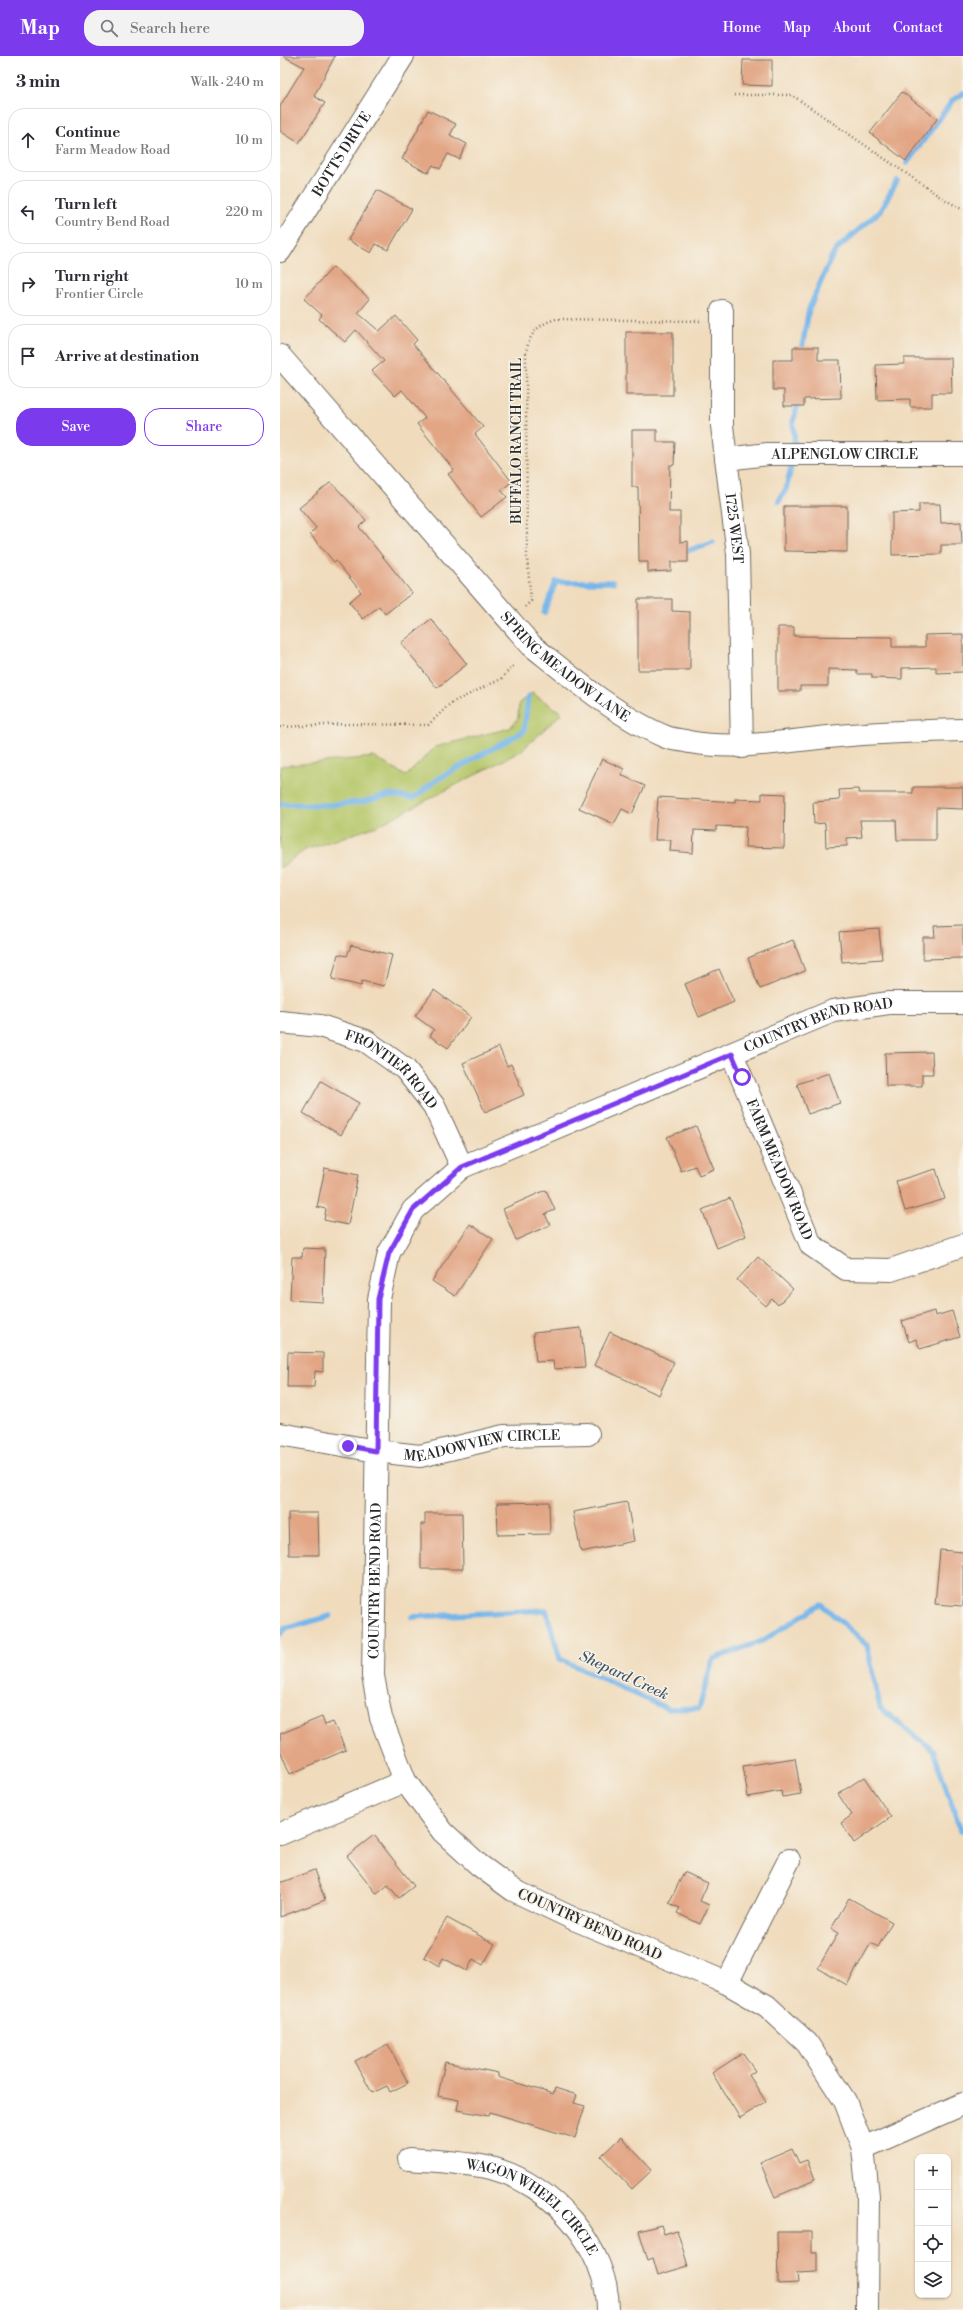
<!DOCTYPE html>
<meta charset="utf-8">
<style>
:root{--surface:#fff;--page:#f2f2f3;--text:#2b2b33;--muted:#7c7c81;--line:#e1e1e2;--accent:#7c3aed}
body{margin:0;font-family:"Libre Bodoni",serif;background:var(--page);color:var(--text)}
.controls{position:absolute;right:12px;bottom:12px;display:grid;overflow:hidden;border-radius:8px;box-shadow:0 1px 3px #0004}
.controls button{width:36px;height:36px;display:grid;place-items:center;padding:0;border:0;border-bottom:1px solid var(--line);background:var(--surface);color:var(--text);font:20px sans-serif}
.stop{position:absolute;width:12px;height:12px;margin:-9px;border:3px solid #7c3aed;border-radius:50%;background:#fff}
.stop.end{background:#7c3aed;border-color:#fff;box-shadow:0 1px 4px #0008}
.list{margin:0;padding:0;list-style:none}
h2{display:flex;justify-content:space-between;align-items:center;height:52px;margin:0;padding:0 16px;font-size:17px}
h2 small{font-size:13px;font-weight:400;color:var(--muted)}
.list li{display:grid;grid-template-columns:26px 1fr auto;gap:12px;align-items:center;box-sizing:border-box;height:64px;margin:0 8px 8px;padding:0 8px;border:1px solid var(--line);border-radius:16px}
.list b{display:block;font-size:15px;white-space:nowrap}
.list p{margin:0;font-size:13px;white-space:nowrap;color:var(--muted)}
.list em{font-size:13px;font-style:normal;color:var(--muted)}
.actions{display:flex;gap:8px;padding:12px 16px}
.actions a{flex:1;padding:9px 0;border:1px solid var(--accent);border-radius:16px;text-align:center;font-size:14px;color:var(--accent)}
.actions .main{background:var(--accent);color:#fff}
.icon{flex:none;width:22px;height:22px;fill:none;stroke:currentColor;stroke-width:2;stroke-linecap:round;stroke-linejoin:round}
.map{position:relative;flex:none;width:683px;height:2254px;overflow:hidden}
header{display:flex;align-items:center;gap:24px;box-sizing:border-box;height:56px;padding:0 20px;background:var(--accent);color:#fff}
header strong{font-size:19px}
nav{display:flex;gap:22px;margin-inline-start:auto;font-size:14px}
.search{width:280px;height:36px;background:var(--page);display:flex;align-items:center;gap:10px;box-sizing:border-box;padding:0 14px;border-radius:16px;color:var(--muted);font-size:15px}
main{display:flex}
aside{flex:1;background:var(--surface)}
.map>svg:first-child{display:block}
.green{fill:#b6c76a;stroke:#70794a}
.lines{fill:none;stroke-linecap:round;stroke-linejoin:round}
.stream{stroke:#76b6ea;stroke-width:5.5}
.building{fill:#e2a685}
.minor-casing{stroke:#70695e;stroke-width:24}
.path{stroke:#70695e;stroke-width:2.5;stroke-dasharray:1 3;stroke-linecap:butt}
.minor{stroke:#fff;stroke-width:22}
.route{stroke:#7c3aed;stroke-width:5}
.labels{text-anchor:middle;stroke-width:3;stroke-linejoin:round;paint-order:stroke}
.street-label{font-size:14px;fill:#2b2b2b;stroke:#f7f3e8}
.water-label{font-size:15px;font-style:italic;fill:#425564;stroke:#f7f3e8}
</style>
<header>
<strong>Map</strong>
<div class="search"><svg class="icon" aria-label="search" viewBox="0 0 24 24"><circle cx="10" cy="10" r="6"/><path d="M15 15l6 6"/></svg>Search here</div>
<nav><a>Home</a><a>Map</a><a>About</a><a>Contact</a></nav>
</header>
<main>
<aside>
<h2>3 min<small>Walk · 240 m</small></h2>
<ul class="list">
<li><svg class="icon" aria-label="ahead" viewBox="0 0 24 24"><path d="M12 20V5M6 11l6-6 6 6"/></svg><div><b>Continue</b><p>Farm Meadow Road</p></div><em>10 m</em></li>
<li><svg class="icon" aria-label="left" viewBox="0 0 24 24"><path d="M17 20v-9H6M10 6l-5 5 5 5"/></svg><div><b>Turn left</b><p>Country Bend Road</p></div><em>220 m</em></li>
<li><svg class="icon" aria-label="right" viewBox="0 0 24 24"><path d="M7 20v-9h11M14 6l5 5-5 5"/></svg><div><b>Turn right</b><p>Frontier Circle</p></div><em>10 m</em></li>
<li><svg class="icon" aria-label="arrive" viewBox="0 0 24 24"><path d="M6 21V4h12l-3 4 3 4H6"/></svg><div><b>Arrive at destination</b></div></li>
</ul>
<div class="actions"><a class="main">Save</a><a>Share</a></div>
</aside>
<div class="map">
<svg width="683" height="2254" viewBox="0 0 683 2254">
<rect width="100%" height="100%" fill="#f7f3e8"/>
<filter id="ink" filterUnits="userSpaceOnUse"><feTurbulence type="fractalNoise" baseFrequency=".025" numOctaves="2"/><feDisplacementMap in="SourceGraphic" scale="8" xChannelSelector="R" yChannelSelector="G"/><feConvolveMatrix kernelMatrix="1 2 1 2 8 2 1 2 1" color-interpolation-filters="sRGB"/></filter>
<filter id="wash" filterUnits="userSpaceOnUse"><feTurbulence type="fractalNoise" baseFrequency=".012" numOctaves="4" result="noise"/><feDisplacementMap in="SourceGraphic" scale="16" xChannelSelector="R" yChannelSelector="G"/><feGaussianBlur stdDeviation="0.9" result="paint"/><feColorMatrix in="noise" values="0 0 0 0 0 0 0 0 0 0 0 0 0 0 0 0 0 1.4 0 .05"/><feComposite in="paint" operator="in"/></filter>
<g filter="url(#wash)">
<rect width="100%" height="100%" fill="#f0dcbd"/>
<path class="green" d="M252 637 282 657 241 695 97 770 25 794 0 812V710L94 701 126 720 155 691 230 672 238 662 239 647Z"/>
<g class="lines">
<g class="stream">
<path d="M627 107 672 45 683 37"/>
<path d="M521 297 529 253 552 200 558 192 600 155 617 125"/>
<path d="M515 394 513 365 519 344"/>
<path d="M499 445 506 433 513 402"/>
<path d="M401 497 433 486"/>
<path d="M264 557 276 526H333"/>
<path d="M0 748 48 749 82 746 109 739 134 742 156 724 244 675 248 641"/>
<path d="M132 1561 266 1554 280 1603 388 1653 419 1652 433 1603 482 1585 541 1548 587 1589 600 1652 653 1694 681 1775H683"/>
<path d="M0 1578 5 1573 50 1560"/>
</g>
</g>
<g id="blocks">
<g class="building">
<path d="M3 0H55L34 40 45 47 19 87 0 75V50L24 11Z"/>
<path d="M463 4H492V30L462 29Z"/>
<path d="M622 36 657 63 626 105 590 77Z"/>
<path d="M148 54 176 68 170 79 187 88 179 103 168 98 160 113 153 109 148 117 122 103Z"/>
<path d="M97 134 132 153 108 194 96 188 91 197 68 184Z"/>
<path d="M53 211 90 243 78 257 99 275 116 260 137 284 133 288 203 371 195 378 232 426 221 434 227 441 201 461 168 418 174 414 137 368 145 362 122 334 115 340 92 315 104 305 76 274 65 286 39 263 42 259 24 243Z"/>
<rect x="346" y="276" width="47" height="63"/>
<path d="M513 291H538V304H560L561 342 524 343V350H504V334H493V304H513Z"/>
<path d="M624 302H671L672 337H652V351H630V343L597 344 596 309 624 308Z"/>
<path d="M352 374H377V386H395L394 409H390L389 456H400V486L408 485V506H391V515L368 516V506H359L358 431H352Z"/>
<path d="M51 426 86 464 79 471 132 537 105 558 99 550 83 563 69 546 81 536 56 505 54 506 30 478 36 472 19 452Z"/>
<path d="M639 448H660L661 467 681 466 682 489H661V498L612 499V457L639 456Z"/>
<path d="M504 450H567V496L504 495Z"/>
<path d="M358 543H392V555L410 556V614H358Z"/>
<path d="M151 563 187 608 157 632 121 587Z"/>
<path d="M498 571H514V580L612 581V591H645V579L683 578V616L656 617V611L622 612V623L592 622V618H577V614L548 613V630H520V635H498Z"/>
<path d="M322 703 344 713 341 719 365 730 352 758 342 753 334 768 299 752Z"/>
<path d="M633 731H683V753L656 752V784H617L616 764H580L582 781 567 782V790L546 791 545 767 534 768 533 746 560 744 559 734 578 733 579 737H633Z"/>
<path d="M482 737 505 738 504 792 465 791 466 771 436 770V775L414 774 413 797 390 795 391 784H375L378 741 455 746V743L482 744Z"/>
<path d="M683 869V902L643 903V881H655L654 870Z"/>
<path d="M599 873 602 903 562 906 559 876Z"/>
<path d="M513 884 525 915 480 933 468 902Z"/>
<path d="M71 889 112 899 104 930 82 925 81 930 52 923 58 898 67 900Z"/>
<path d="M439 913 454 946 419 961 405 928Z"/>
<path d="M154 934 191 961 168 992 150 980 154 974 135 960Z"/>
<path d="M219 991 227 1010 231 1008 244 1039 205 1056 183 1007Z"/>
<path d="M652 996 653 1018H642V1030H606L605 997Z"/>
<path d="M549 1017 560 1047 528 1058 517 1028Z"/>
<path d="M41 1025 79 1047 61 1079 23 1057Z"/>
<path d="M416 1070 434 1113 419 1119 415 1110 401 1115 387 1081Z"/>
<path d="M45 1112 78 1119 68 1169 44 1164 46 1153 37 1151Z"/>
<path d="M656 1113 665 1143 625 1155 616 1125Z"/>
<path d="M266 1134 275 1154 265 1158 270 1169 236 1184 223 1153Z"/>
<path d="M450 1142 466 1180 437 1192 422 1154Z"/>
<path d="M190 1168 213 1183 175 1240 152 1225Z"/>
<path d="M23 1192 45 1193 43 1246 10 1244 12 1201H22Z"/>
<path d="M478 1201 513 1233 498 1249 492 1243 486 1250 457 1224Z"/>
<path d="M654 1255 655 1260 672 1255 680 1281 640 1293 636 1283 629 1286 622 1265Z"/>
<path d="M301 1272 305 1311 274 1313 273 1305 256 1306 253 1277Z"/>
<path d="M330 1276 394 1306 379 1339 314 1309Z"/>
<path d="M8 1296 43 1297V1316L35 1315 34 1331H7Z"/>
<path d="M269 1446 270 1478 218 1479 217 1447Z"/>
<path d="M347 1446 354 1485 301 1496 293 1456Z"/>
<path d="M8 1457H38L39 1499H9Z"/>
<path d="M145 1457H182L183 1513H141V1468H145Z"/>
<path d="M660 1494 683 1496V1550L655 1548Z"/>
<path d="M42 1661 45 1669 53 1666 66 1694 10 1718 0 1694V1678Z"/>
<path d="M515 1702 521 1738 502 1741 501 1735 468 1741 463 1710Z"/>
<path d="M584 1721 611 1761 574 1787 561 1767 572 1759 558 1738Z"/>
<path d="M94 1779 134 1830 119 1842 108 1829 97 1838 67 1800Z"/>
<path d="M34 1814 45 1844 0 1861V1827Z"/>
<path d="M404 1816 428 1827 420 1845 429 1849 420 1868 397 1857 400 1852 389 1847Z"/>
<path d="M569 1842 612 1866 598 1891 591 1887 567 1929 538 1912 558 1877 551 1873Z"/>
<path d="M167 1862 215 1888 203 1909 193 1903 187 1915 163 1902 159 1910 144 1901Z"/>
<path d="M108 1988 128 2027 110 2036 107 2030 92 2037 75 2005Z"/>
<path d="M463 1997 475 2015 469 2019 486 2046 460 2062 432 2017Z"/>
<path d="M165 2006 218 2017V2021L273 2038 275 2032 297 2039 294 2047 305 2050 295 2082 210 2056 209 2060 177 2054 179 2044 158 2040Z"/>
<path d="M341 2081 372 2114 352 2133 321 2100Z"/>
<path d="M512 2092 519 2107 527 2104 535 2124 495 2141 480 2106Z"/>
<path d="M381 2169 384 2178 397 2174 408 2210 378 2219 373 2202 368 2204 359 2175Z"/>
<path d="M497 2176H532V2197H537V2216L517 2217 518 2227 498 2228Z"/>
</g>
</g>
</g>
<g filter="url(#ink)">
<use href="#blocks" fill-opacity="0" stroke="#70695e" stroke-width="1"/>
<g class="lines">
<defs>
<g id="minor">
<path id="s1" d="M0 195 123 0"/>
<path id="s2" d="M442 255V370L458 498 462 691"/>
<path id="s3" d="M0 300 251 589C290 620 339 662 386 681 393 684 402 684 409 686 460 695 509 684 559 680 601 676 642 675 683 674"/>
<path id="s4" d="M446 403 488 398H683"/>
<path id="s5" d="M0 966 40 970 86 985 125 1013 154 1050 182 1111"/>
<path id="s6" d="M452 998 531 1189 566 1213 611 1214 683 1189"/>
<path id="s7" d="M0 1378 96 1395 140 1400 224 1380 308 1378"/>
<path d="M0 1778 125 1725"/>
<path d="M447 1927 509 1804"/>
<path d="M583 2092 683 2048"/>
<path id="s8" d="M129 2103C156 2105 184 2106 211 2112 271 2127 328 2191 328 2254"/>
<path id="s9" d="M587 2254 588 2140 583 2092 565 2045 527 1987 487 1950 447 1927 294 1863 233 1834 199 1809 163 1776 125 1725 101 1662 93 1620 99 1243 109 1197 133 1154 182 1111 553 955 609 947H683"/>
</g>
</defs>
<use href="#minor" class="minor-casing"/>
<g class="path">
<path d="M454 39H512L659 140 683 154"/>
<path d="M245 551 251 545 247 501 246 297C249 278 258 268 276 263L423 265"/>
<path d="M0 671 68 668 148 669 171 647 221 623 235 608"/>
</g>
<use href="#minor" class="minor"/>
</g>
</g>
<g class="lines" filter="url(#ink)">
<path class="route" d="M68 1390 96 1395 98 1243 109 1197 133 1154 182 1111 452 998 462 1021"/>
</g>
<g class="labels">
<g class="street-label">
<text dy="5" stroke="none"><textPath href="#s1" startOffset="115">BOTTS DRIVE</textPath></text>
<text transform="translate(236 385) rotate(-90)" y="5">BUFFALO RANCH TRAIL</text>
<text dy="5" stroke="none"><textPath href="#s4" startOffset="119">ALPENGLOW CIRCLE</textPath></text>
<text dy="5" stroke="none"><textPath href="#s2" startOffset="218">1725 WEST</textPath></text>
<text dy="5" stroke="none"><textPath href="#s3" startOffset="423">SPRING MEADOW LANE</textPath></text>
<text dy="5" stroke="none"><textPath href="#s9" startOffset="1804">COUNTRY BEND ROAD</textPath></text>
<text dy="5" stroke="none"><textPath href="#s5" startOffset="126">FRONTIER ROAD</textPath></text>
<text dy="5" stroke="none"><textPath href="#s6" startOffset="125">FARM MEADOW ROAD</textPath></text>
<text dy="5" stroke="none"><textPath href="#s7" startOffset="205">MEADOWVIEW CIRCLE</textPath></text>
<text dy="5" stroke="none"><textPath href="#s9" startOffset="976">COUNTRY BEND ROAD</textPath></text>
<text transform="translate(310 1868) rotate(24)" y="5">COUNTRY BEND ROAD</text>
<text dy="5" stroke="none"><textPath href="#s8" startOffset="139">WAGON WHEEL CIRCLE</textPath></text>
</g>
<g class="water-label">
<text transform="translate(344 1619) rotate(25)" y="5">Shepard Creek</text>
</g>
</g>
</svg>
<div class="controls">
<button>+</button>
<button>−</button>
<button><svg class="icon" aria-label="locate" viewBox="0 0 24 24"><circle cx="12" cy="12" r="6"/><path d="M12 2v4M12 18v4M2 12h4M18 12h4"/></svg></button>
<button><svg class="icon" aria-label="layers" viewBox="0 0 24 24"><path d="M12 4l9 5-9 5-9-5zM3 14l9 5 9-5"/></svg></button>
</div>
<div class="stop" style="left:462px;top:1021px"></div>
<div class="stop end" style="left:68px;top:1390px"></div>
</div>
</main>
